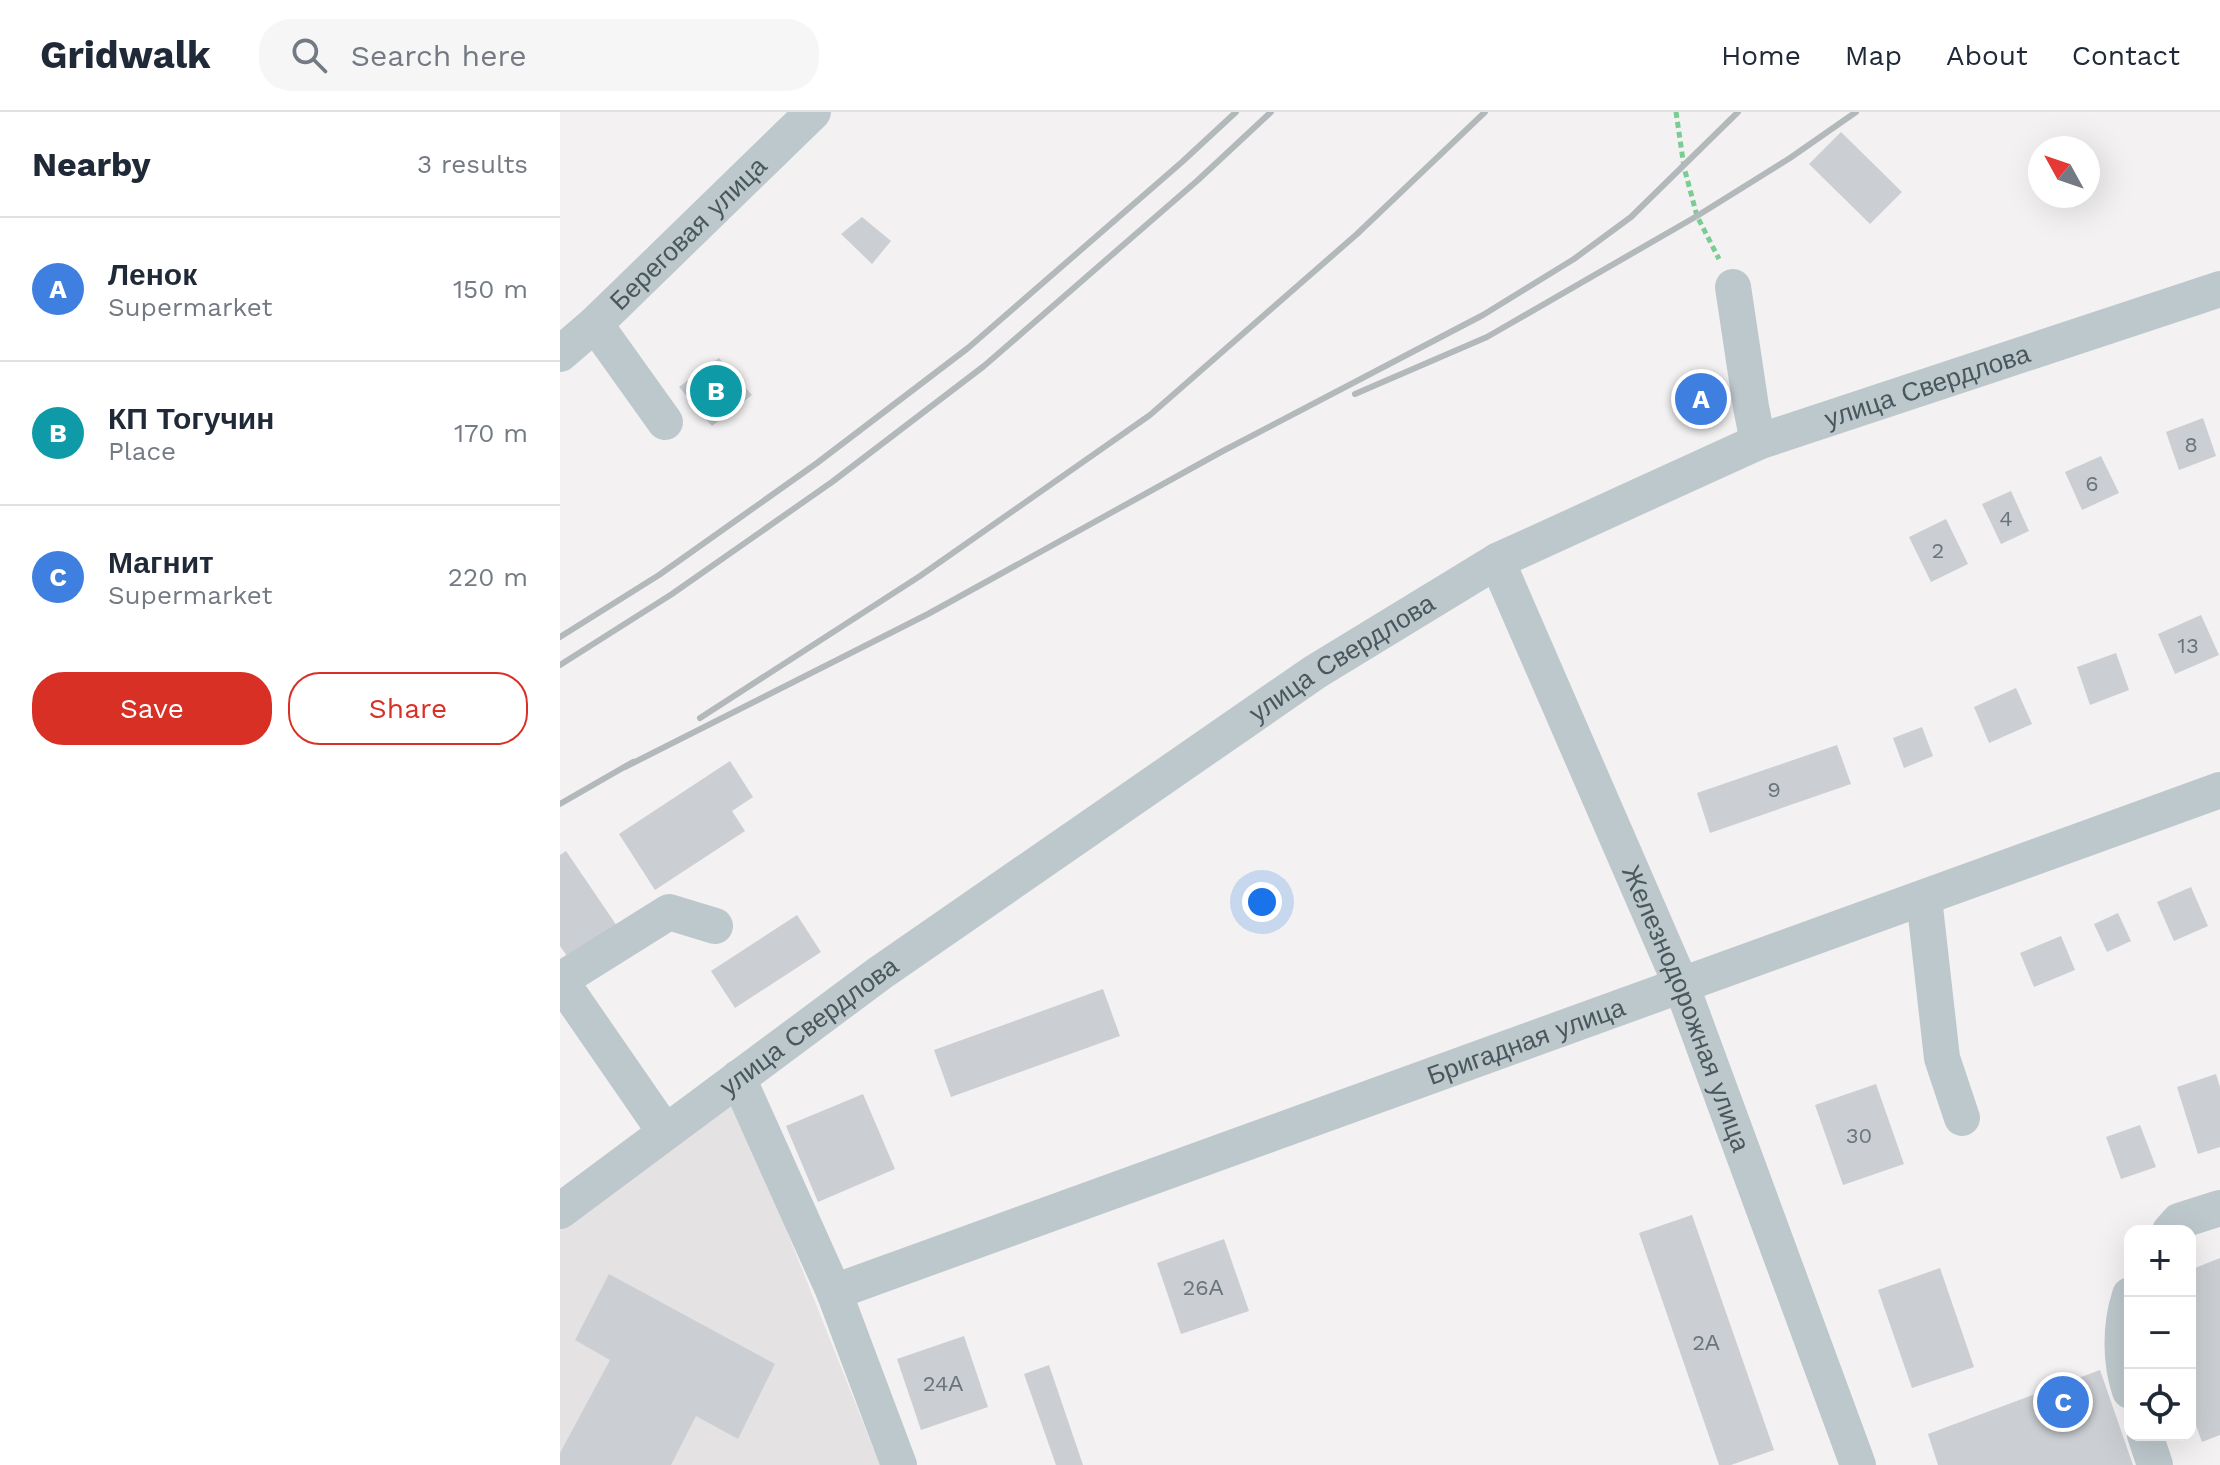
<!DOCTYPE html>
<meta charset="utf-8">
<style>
:root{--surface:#fff;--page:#f6f6f7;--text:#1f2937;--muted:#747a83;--line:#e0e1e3;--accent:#d93025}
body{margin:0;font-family:"Work Sans",sans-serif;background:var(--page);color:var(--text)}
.controls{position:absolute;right:24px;bottom:24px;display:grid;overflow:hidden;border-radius:16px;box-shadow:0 8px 32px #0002}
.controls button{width:72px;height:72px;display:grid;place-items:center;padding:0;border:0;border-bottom:2px solid var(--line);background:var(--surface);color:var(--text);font:40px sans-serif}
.compass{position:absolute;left:1468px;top:24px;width:72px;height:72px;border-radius:50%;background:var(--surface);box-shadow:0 8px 32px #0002;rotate:310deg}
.you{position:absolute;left:702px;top:790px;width:28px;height:28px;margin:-20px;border:6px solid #fff;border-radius:50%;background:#1a73e8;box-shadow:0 0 0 12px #1a73e833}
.badge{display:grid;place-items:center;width:52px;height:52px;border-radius:50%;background:var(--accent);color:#fff;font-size:26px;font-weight:700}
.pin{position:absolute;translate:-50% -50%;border:4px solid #fff;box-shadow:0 2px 8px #0006}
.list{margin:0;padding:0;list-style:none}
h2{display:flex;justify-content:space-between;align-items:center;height:104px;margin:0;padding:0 32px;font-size:34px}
h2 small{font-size:26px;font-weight:400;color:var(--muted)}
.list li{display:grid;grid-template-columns:52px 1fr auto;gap:24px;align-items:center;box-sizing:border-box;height:144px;padding:0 32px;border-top:2px solid var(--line)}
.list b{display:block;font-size:30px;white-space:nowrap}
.list p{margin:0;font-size:26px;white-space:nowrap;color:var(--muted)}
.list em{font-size:26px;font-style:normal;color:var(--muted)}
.actions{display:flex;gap:16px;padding:24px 32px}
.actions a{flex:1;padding:18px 0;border:2px solid var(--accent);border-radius:32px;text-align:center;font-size:28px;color:var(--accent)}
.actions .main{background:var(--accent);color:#fff}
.icon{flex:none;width:44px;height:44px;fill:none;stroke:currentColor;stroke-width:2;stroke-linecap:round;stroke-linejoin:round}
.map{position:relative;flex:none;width:1660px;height:1353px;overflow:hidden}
header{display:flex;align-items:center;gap:48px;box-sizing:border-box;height:112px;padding:0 40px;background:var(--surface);border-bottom:2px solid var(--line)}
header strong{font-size:38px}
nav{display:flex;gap:44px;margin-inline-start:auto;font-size:28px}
.search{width:560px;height:72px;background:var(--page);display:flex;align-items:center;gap:20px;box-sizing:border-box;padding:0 28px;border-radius:32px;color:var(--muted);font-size:30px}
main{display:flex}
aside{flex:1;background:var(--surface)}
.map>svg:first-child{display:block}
.education{fill:#e4e2e3}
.building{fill:#cbcfd3}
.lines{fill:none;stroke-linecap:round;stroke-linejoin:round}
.path{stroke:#79cd93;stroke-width:5;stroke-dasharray:6 4;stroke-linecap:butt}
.minor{stroke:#bdc8cd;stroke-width:36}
.rail{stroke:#b3b8bb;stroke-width:6}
.labels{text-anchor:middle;stroke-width:6;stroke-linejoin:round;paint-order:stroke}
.number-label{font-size:22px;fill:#6a767b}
.street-label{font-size:26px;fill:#49585e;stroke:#fff}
</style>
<header>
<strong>Gridwalk</strong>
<div class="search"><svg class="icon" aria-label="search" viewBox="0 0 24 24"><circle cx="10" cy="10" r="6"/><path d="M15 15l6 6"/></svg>Search here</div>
<nav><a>Home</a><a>Map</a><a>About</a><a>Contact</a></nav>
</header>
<main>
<aside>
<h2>Nearby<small>3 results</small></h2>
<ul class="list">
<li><span class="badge" style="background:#3f7fe0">A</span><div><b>Ленок</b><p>Supermarket</p></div><em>150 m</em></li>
<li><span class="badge" style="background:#0f9aa8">B</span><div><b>КП Тогучин</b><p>Place</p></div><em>170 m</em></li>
<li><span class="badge" style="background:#3f7fe0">C</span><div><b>Магнит</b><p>Supermarket</p></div><em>220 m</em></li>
</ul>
<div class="actions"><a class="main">Save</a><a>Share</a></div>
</aside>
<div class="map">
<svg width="1660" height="1353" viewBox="0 0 1660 1353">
<rect width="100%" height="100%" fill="#f3f1f1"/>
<path class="education" d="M173 984 320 1353H0V1115Z"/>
<g class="building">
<path d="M1281 20 1342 80 1310 112 1249 52Z"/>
<path d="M302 105 331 129 312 152 281 122Z"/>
<path d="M159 246 192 283 152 314 119 275Z"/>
<path d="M1148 262 1159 306 1134 312 1124 268Z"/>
<path d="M1643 306 1656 344 1619 358 1606 320Z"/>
<path d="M1541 344 1559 381 1522 398 1505 360Z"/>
<path d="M1451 379 1469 419 1441 432 1422 392Z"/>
<path d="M1386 407 1408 452 1371 470 1349 425Z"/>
<path d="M1641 503 1659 543 1615 562 1598 522Z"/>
<path d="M1556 541 1569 578 1530 593 1517 555Z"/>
<path d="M1456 576 1472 612 1429 631 1414 595Z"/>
<path d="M1362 615 1373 644 1344 656 1333 626Z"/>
<path d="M1277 633 1291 672 1150 721 1137 681Z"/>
<path d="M170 649 193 685 172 699 185 719 95 778 59 722Z"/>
<path d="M6 739 57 814 9 847 0 834V743Z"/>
<path d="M1631 775 1648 814 1614 829 1597 790Z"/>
<path d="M1558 801 1571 829 1547 840 1534 812Z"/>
<path d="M237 803 261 840 175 896 151 859Z"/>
<path d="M1501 824 1515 858 1474 875 1460 841Z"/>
<path d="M543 877 560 924 391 985 374 938Z"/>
<path d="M1656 962 1660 975V1035L1638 1042 1617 975Z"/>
<path d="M1316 972 1344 1052 1283 1073 1255 993Z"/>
<path d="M303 982 335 1057 258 1090 226 1014Z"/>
<path d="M1580 1013 1596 1055 1561 1067 1546 1025Z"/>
<path d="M1132 1103 1214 1338 1171 1353H1159L1079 1121Z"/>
<path d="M664 1127 689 1199 621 1222 597 1151Z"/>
<path d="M1660 1146V1323L1642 1330 1630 1297V1158Z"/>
<path d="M1380 1156 1414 1255 1352 1276 1318 1178Z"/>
<path d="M49 1162 215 1252 178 1327 136 1304 111 1353H0V1341L50 1248 15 1228Z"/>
<path d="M404 1224 428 1295 361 1318 337 1247Z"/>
<path d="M489 1253 523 1353H496L464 1262Z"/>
<path d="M1540 1258 1573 1353H1378L1368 1322Z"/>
</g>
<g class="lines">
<path class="path" d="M1116 0 1124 55 1137 104 1159 147"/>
<g class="minor">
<path d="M1173 175 1191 295 1198 330"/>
<path d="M35 212 105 310"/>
<path id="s1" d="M0 242 35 212 253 0"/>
<path id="s2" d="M937 449 1122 875 1298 1353"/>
<path d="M1364 786 1382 946 1402 1006"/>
<path d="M2 867 109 800 155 814"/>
<path d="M0 868 105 1020"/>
<path d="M178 966 274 1180 339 1353"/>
<path id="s3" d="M0 1099 320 861 755 560 937 449 1198 330 1660 177"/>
<path d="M1610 1119 1619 1109 1660 1096"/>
<path id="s4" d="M274 1180 1660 678"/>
<path d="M1570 1183C1560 1214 1560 1249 1570 1279"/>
<path d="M1585 1323 1595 1353"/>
</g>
<g class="rail">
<path d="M795 282 927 225 1137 104 1230 46 1296 0"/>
<path d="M0 525 99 463 257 351 408 236 622 50 676 0"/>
<path d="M0 553 112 482 272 370 424 254 638 68 711 0"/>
<path d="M140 606 360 464 590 303 797 122 925 0"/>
<path d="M65 655 368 502 661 340 923 203 1014 147 1071 105 1178 0"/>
<path d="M0 692 73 650"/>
</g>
</g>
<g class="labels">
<g class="number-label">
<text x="1631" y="340">8</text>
<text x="1532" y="379">6</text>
<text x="1446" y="414">4</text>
<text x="1378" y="446">2</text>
<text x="1628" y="541">13</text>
<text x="1214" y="685">9</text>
<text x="1299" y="1031">30</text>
<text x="643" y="1183">26А</text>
<text x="1146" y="1238">2А</text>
<text x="383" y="1279">24А</text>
</g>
<g class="street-label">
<text dy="9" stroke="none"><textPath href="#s1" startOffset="176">Береговая улица</textPath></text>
<text dy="9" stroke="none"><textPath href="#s3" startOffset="1606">улица Свердлова</textPath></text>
<text dy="9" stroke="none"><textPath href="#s3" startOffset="958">улица Свердлова</textPath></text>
<text dy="9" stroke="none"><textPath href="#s2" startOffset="486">Железнодорожная улица</textPath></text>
<text dy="9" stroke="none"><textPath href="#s3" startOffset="310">улица Свердлова</textPath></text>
<text dy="9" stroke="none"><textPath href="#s4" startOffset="736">Бригадная улица</textPath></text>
</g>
</g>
</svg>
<div class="controls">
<button>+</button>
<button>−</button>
<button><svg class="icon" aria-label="locate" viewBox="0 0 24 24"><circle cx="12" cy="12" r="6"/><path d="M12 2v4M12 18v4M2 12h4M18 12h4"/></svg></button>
</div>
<svg class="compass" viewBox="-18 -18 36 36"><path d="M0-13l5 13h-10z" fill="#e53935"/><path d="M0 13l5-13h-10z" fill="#747a83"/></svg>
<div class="you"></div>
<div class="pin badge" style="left:1141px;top:287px;background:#3f7fe0">A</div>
<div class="pin badge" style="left:156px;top:279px;background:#0f9aa8">B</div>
<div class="pin badge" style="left:1503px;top:1290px;background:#3f7fe0">C</div>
</div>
</main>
